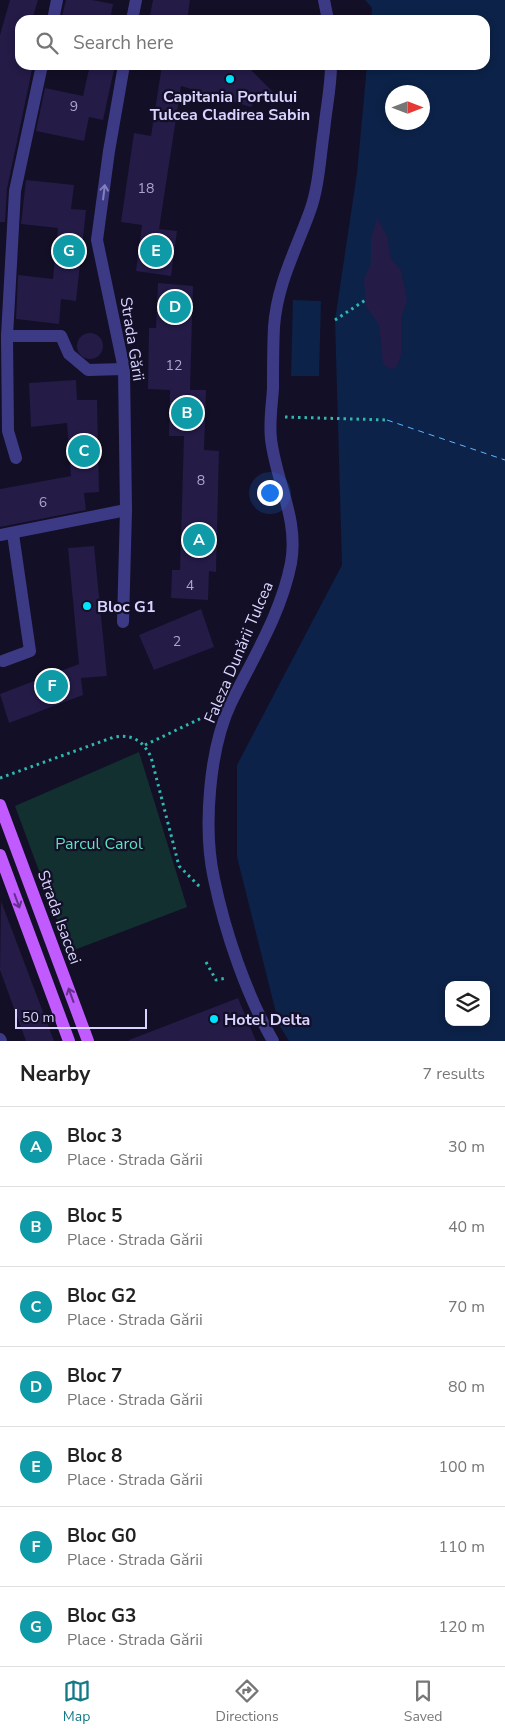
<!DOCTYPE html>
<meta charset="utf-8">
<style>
:root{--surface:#fff;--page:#f2f2f2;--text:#222;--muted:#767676;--line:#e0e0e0;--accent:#137a85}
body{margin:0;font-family:"Nunito Sans",sans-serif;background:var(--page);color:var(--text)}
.controls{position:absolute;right:15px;bottom:15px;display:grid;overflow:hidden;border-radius:10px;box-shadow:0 2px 8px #0003}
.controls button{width:45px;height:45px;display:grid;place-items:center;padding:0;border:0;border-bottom:1px solid var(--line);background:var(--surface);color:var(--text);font:25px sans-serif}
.compass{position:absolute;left:385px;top:85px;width:45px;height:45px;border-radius:50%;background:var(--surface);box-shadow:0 2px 8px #0003;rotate:90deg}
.scale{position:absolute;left:15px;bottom:12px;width:132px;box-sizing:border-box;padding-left:5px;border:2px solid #d9d4ff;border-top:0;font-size:14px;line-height:18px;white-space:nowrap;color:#d9d4ff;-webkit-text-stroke:4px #130f26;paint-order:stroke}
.you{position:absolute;left:269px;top:492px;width:18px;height:18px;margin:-12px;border:4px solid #fff;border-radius:50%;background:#1a73e8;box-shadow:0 0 0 8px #1a73e833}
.badge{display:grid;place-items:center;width:32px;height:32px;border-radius:50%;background:var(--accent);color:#fff;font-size:16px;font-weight:700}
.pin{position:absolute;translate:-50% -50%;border:2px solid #fff;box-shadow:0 1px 5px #0006}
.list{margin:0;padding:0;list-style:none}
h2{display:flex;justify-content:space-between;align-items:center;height:65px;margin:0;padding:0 20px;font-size:21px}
h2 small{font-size:16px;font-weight:400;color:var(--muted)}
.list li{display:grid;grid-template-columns:32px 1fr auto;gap:15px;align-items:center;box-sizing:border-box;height:80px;padding:0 20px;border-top:1px solid var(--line)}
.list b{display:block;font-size:19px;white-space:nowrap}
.list p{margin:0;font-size:16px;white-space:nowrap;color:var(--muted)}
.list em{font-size:16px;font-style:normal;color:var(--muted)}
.icon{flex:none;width:28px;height:28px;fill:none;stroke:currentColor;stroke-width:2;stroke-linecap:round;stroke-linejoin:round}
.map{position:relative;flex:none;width:505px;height:1041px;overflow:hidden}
.search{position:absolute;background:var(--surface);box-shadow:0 2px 8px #0003;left:15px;right:15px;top:15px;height:55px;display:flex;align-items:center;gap:12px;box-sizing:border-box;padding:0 18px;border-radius:15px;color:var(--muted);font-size:19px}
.sheet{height:625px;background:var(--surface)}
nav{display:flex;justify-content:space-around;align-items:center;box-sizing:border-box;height:70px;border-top:1px solid var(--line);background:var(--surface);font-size:14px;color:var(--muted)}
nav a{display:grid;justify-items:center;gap:2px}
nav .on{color:var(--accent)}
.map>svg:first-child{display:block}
.green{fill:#12302f}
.water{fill:#0c2248;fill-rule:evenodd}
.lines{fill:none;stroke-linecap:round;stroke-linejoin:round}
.ferry{stroke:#62b6ff;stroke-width:1;stroke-dasharray:6 5;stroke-linecap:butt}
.building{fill:#241b47}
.path{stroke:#2fb8b0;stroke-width:3;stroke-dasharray:2.5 4;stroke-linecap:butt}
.minor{stroke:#3d3a85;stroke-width:12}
.major{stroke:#c25bff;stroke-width:12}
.oneway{stroke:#837fbc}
.oneway2{stroke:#623188}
.poi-dot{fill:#00e5ff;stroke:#130f26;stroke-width:2}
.labels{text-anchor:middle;stroke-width:4.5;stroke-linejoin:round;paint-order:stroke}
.number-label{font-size:14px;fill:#aca6d1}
.poi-label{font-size:16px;font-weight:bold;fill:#d9d4ff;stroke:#130f26;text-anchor:start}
.street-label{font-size:16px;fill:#d9d4ff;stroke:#130f26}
.park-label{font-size:16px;fill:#5fe0c0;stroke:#130f26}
</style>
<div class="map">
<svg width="505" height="1041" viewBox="0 0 505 1041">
<rect width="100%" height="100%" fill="#130f26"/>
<path class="green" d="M139 752 187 907 69 952 15 806Z"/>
<g class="water">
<path d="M365 0H505V1041H289L279 1025 237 857V765L342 565 335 320 357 173 367 65H485V20H371L372 8ZM392 92H422V122H392ZM449 985H486V1022H449Z"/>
<path d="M293 300 321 301 319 376H291Z"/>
</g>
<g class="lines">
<path class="ferry" d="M387 420 505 460"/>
</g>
<g class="building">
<path d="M10 0H38L32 20H20V65H33L7 189 5 222H0V35Z"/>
<path d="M66 0H92L113 4 110 20H61Z"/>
<path d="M153 0H190L187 20H149Z"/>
<path d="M90 65H115L103 120 89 117 84 141 36 131 45 88 83 96Z"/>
<path d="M162 65H246L279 98 257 99 251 107 181 86 159 229 177 231 171 276 136 271 142 225 121 222 134 133 151 136Z"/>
<path d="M26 180 74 185 71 209 86 210 76 301 61 299 59 324 16 319 18 275 53 279 58 228 21 224Z"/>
<path d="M377 218 387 236 391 259 401 270 407 301 401 318V355L397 366 392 370 383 364 379 325 366 306 364 279 371 264V238Z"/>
<path d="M158 283 193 286 190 390H206L204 450 219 451 216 572 209 571 208 600 171 598 172 570H180L184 436H169L170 390 148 389 149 328H156Z"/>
<circle cx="90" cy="346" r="13"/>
<path d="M76 380 77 400H97L99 492 84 493 86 510 0 527V489L71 476 67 423 31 427 29 383Z"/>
<path d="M94 546 107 676 81 678 83 695 9 723 0 694 79 664 68 548Z"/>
<path d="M201 609 214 647 154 670 139 635Z"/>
<path d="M1 901 54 1041H26L0 970Z"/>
<path d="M238 998 256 1041H129V1040Z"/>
</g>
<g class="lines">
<g class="path">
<path d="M335 320 367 299"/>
<path d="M285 417 387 420"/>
<path d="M145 745 210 714"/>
<path d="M0 778 114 737C133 734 143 741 151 757L179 866 200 887"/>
<path d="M206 962 216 980 227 978"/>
</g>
<g class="minor">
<path d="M324 0 328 20"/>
<path d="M53 20 57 0"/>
<path d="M132 20 136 0"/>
<path d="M7 336 15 191 42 65"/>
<path d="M16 458 8 431 7 336H61L69 354 88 370 124 369"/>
<path d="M0 535 126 510"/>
<path d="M123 622 126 510 124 369 97 240 109 151 124 65"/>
<path d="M3 661 30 651 13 534"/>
<path d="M0 1039 1 1041"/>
<path d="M273 1041C246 994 225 932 214 879 203 829 209 749 231 703 253 658 281 614 291 563 299 519 276 482 271 439 269 422 272 405 273 388 273 368 273 347 274 327 277 284 296 250 310 211 319 186 320 157 324 131 326 109 331 87 331 65"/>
</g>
<g class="major">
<path d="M0 805 88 1041"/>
<path d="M0 855 69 1041"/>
</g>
</g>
<defs><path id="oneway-shaft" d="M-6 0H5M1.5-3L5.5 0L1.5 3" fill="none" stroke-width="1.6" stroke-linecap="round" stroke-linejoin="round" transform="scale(1.25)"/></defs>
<use class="oneway" href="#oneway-shaft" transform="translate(104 192) rotate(-83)"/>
<g class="oneway2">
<use href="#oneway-shaft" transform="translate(17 901) rotate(70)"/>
<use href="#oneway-shaft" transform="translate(71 995) rotate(-110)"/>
</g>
<g class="poi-dot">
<circle cx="230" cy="79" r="5"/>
<circle cx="87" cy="606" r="5"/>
<circle cx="214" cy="1019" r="5"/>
</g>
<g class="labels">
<g class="number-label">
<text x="74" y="111">9</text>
<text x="146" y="193">18</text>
<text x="174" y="370">12</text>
<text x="201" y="485">8</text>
<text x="43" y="507">6</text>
<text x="190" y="590">4</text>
<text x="177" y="646">2</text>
</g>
<g class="poi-label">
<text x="230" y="102" text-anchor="middle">Capitania Portului<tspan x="230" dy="18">Tulcea Cladirea Sabin</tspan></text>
<text x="97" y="612">Bloc G1</text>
<text x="224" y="1025">Hotel Delta</text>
</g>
<g class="street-label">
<text transform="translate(133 339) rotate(81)" y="6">Strada Gării</text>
<text transform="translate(238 652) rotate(-67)" y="6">Faleza Dunării Tulcea</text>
<text transform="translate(60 917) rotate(70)" y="6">Strada Isaccei</text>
</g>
<g class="park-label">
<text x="99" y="849">Parcul Carol</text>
</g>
</g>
</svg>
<div class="controls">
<button><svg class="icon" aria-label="layers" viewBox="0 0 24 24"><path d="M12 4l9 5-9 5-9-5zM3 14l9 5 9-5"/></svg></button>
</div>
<svg class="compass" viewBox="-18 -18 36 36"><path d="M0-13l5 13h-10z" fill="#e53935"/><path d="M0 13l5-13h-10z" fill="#767676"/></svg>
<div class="scale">50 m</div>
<div class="you"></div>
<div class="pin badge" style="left:199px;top:540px;background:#0f9aa8">A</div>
<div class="pin badge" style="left:187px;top:413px;background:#0f9aa8">B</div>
<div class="pin badge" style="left:84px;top:451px;background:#0f9aa8">C</div>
<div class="pin badge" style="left:175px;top:307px;background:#0f9aa8">D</div>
<div class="pin badge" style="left:156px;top:251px;background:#0f9aa8">E</div>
<div class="pin badge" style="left:52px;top:686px;background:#0f9aa8">F</div>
<div class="pin badge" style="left:69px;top:251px;background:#0f9aa8">G</div>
<div class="search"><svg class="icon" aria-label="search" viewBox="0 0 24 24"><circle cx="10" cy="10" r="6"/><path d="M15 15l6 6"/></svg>Search here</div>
</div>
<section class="sheet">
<h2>Nearby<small>7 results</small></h2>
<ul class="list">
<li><span class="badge" style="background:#0f9aa8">A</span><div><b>Bloc 3</b><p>Place · Strada Gării</p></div><em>30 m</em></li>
<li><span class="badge" style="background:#0f9aa8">B</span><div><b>Bloc 5</b><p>Place · Strada Gării</p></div><em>40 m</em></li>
<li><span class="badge" style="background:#0f9aa8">C</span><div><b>Bloc G2</b><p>Place · Strada Gării</p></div><em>70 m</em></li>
<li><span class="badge" style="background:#0f9aa8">D</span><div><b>Bloc 7</b><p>Place · Strada Gării</p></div><em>80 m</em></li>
<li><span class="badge" style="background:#0f9aa8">E</span><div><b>Bloc 8</b><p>Place · Strada Gării</p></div><em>100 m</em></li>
<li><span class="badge" style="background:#0f9aa8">F</span><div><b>Bloc G0</b><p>Place · Strada Gării</p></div><em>110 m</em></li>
<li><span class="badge" style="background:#0f9aa8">G</span><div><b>Bloc G3</b><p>Place · Strada Gării</p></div><em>120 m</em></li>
</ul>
</section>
<nav>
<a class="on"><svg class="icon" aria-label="map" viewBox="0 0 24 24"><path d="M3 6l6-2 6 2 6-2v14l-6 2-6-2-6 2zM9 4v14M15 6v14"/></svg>Map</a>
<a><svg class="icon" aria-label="directions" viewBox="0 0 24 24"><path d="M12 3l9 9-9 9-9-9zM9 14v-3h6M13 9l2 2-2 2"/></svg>Directions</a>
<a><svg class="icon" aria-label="saved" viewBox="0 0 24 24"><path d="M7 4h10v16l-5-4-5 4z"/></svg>Saved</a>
</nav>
